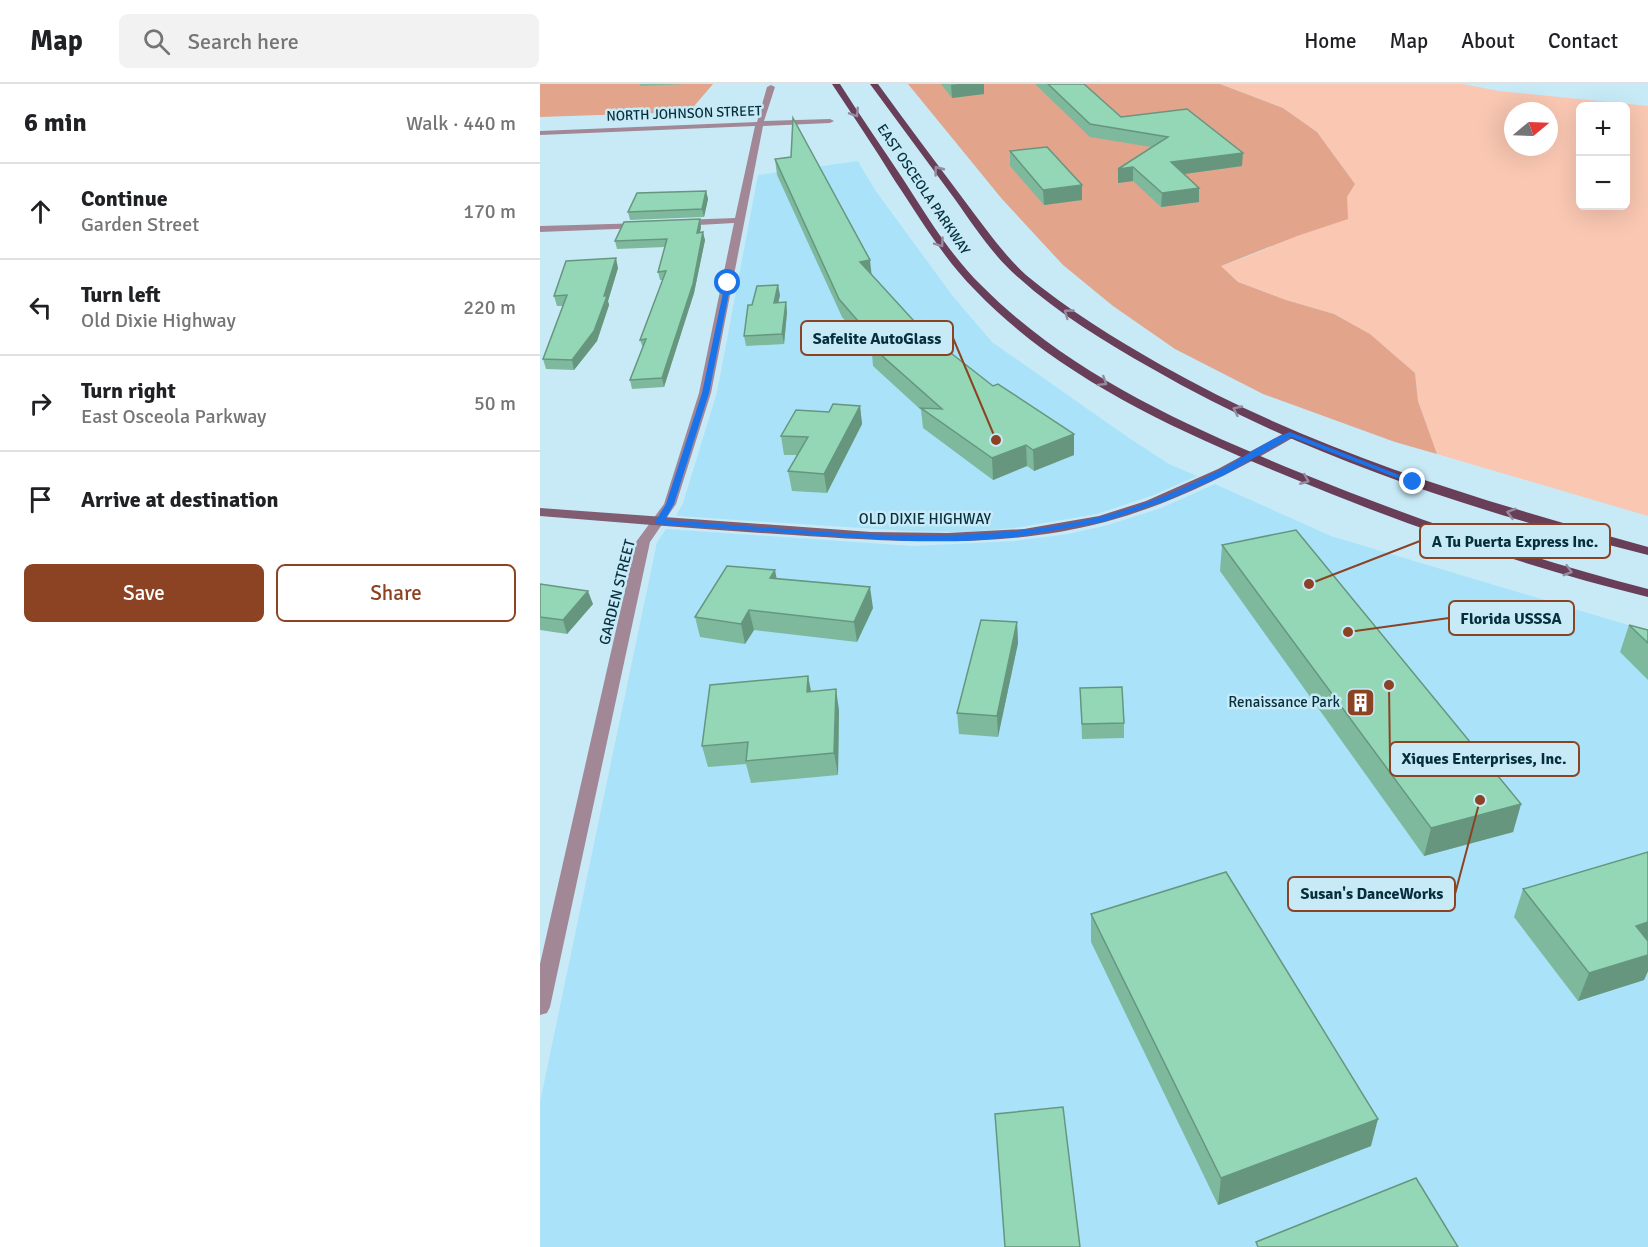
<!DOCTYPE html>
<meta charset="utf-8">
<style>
:root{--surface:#fff;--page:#f2f2f2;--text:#202124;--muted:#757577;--line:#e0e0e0;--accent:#8b4323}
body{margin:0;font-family:Signika,sans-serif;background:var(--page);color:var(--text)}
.controls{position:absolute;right:18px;top:18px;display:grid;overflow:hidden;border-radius:9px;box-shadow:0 6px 24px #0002}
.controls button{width:54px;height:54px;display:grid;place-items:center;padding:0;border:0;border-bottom:2px solid var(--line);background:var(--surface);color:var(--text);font:30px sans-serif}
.compass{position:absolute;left:964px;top:18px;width:54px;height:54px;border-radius:50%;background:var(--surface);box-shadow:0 6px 24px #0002;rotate:71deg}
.stop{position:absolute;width:18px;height:18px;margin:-14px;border:4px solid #1a73e8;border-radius:50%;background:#fff}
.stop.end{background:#1a73e8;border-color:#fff;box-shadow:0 2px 6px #0008}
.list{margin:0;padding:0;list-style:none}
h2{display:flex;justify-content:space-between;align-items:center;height:78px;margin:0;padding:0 24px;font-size:26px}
h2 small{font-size:20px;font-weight:400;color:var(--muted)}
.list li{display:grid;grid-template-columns:39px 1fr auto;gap:18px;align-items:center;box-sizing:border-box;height:96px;padding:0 24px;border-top:2px solid var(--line)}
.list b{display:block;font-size:22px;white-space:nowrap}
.list p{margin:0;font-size:20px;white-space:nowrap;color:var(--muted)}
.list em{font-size:20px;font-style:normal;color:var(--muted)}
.actions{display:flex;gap:12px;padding:18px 24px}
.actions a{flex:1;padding:14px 0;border:2px solid var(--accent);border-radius:9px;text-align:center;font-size:21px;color:var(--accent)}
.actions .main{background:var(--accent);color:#fff}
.icon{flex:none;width:33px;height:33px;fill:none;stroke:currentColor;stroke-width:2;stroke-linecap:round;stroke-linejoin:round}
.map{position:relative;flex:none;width:1108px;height:1163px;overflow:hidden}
header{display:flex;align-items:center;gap:36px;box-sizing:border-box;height:84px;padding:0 30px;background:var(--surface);border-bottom:2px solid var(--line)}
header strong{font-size:28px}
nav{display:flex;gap:33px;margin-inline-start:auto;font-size:21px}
.search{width:420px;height:54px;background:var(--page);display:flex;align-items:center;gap:15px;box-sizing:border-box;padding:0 21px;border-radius:9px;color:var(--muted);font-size:22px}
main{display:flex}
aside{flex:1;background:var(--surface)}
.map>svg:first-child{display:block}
.built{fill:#aae3f9}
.green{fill:#f9c7b2;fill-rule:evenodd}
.forest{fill:#e2a48b}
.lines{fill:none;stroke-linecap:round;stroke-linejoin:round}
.street{fill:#a28897;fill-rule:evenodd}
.secondary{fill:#815d72;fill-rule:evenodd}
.primary{fill:#693e58;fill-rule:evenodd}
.wall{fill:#7eb99d}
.shaded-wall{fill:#67967f}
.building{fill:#93d7b6;stroke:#67967f;stroke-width:1.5}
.oneway{stroke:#948ba0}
.route{fill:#1a73e8}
.labels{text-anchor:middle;stroke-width:5;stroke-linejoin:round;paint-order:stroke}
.far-street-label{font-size:14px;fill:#052f3c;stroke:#c8eaf7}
.street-label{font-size:15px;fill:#052f3c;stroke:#c8eaf7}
.poi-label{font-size:15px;fill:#052f3c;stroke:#c8eaf7;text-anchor:end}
.leader{fill:none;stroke:#8b4323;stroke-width:2}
.callout-dot{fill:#8b4323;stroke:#c8eaf7;stroke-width:2}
.callout{fill:#c8eaf7;stroke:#8b4323;stroke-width:2}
.callout-label{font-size:16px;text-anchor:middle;font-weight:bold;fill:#052f3c}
</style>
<header>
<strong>Map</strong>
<div class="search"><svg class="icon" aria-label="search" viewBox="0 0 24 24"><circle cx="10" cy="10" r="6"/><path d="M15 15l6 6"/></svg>Search here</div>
<nav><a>Home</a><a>Map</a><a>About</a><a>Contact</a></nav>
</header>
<main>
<aside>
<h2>6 min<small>Walk · 440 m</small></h2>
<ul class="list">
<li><svg class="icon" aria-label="ahead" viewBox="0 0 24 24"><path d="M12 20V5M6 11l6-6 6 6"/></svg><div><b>Continue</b><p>Garden Street</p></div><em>170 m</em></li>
<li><svg class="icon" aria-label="left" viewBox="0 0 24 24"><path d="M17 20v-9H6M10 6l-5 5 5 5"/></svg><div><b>Turn left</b><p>Old Dixie Highway</p></div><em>220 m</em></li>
<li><svg class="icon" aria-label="right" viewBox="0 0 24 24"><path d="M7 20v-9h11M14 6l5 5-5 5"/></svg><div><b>Turn right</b><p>East Osceola Parkway</p></div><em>50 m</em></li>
<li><svg class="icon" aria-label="arrive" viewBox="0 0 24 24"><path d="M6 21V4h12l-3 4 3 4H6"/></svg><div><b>Arrive at destination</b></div></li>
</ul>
<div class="actions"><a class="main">Save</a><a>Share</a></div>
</aside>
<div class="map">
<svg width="1108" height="1163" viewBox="0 0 1108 1163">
<rect width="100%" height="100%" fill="#c8eaf7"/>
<g class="built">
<path d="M318 77 335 106 412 211 452 258 589 354 629 380 657 392 614 411 557 430 474 444 427 448 368 447 136 432 143 419 177 308 218 91Z"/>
<path d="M675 400 791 452 1108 547V1163H0V1018L117 458 126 445 373 462 475 457 528 450 568 441 621 424Z"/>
</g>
<path class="green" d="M680 0H923L959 7 1108 22V432L897 370 878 317 875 289 830 250 794 230 746 216 698 198 681 182C729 165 784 144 815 100L777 48 743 24ZM1040 22H1086V122H1040ZM973 27H1009V63H973Z"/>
<g class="forest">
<path d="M0 0H173L149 28 0 33Z"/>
<path d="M368 0H680L743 24 777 48 815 100 807 113 808 135 757 152 681 182 698 198 746 216 794 230 830 250 875 289 878 317 897 370 855 358 723 310 635 265 573 222 523 181 462 115Z"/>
</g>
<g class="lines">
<g class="street">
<path d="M231 1 235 3 224 37 290 35 294 37 290 39 223 42 171 309 136 420 110 458 10 923 7 929 0 931V880L96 458 124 420 159 309 194 139 141 142 137 139 141 136 195 134 215 42 0 51V47L217 38 227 3Z"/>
<path d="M105 139 106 141 102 144 0 148V142Z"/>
</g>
<path class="secondary" d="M750 346 756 350 754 353C694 388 632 420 565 438 463 465 357 458 253 451 169 446 84 439 0 432V424L331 448 408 449 484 445 559 432 606 417 678 385Z"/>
<g class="primary">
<path d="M292 0H300C320 32 342 63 363 95 387 132 410 171 442 202 529 290 648 343 761 389 874 435 989 474 1108 505V513C986 483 868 442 752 394 640 348 520 295 435 206 403 174 380 134 355 97 335 64 313 32 292 0Z"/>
<path d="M330 0H338C366 39 395 77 424 116 443 141 462 169 486 191 528 226 574 254 621 281 777 369 937 415 1108 463V471C936 428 765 373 611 284 565 258 519 230 479 194 453 172 434 142 414 114 386 76 358 38 330 0Z"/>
</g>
</g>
<g class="wall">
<path d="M100 0H146L100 2Z"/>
<path d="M401 0H444V10L412 14Z"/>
<path d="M495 0H544L581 33 702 82 644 90 659 104V118L621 123 593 97 578 99 611 63 550 53Z"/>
<path d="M470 67 542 101V116L504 121 470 82Z"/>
<path d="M235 75 331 190 384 248 453 302 534 350V371L494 387 487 382 453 396 383 344 381 326 333 282 332 270 302 233 237 91Z"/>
<path d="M166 107 168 115 164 133 90 136 88 128Z"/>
<path d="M161 143 160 148 165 156 154 209 124 303 92 305 90 296 103 264 100 256 123 196H120L118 188 125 163 77 165 75 157Z"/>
<path d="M78 184 68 217 69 221 57 257 34 286 6 285 3 275 23 222H17L14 212Z"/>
<path d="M240 211 238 219 246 218 247 228 244 260 206 262 204 252 212 221Z"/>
<path d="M320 322 322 340 287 409 252 407 248 387 257 371H244L241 352 289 328Z"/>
<path d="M682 461 981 720 973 748 884 772 680 487Z"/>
<path d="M237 495 333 524 317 558 214 546 205 560 160 553 155 533Z"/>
<path d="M0 500 53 520 27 550 0 546Z"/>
<path d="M477 538 478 559 458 653 419 650 417 629Z"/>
<path d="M1089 541 1108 546V596L1080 568Z"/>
<path d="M268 592 271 607 299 626 298 691 211 699 206 680 168 683 162 662Z"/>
<path d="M540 604 584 639V654L542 655Z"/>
<path d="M1108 768V887L1104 896 1038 917 974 833 983 805Z"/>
<path d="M551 830 831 1062 678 1121 551 858Z"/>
</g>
<g class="shaded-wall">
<path d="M418 0H444V10L412 14 411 1Z"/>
<path d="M703 69 702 82 630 92 631 78Z"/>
<path d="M593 83V97L578 99V85Z"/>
<path d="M542 101V116L504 121 503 106Z"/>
<path d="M659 104V118L621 123 622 109Z"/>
<path d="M166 107 168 115 164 133 162 125Z"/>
<path d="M160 135 161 143 158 157 157 149Z"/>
<path d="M163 148 165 156 154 209 124 303 122 294Z"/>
<path d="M76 174 78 184 68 217 69 221 57 257 34 286 32 276 64 212Z"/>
<path d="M330 176 332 194 320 178Z"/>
<path d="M238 201 240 211 236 229 234 219Z"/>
<path d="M246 218 247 228 244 260 242 250Z"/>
<path d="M320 322 322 340 287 409 284 390Z"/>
<path d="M534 350V371L494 387 493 366Z"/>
<path d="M486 361 487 382 453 396 452 374Z"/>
<path d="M235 486 239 506 230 494Z"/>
<path d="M330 503 333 524 317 558 314 538Z"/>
<path d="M48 507 53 520 27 550 23 536Z"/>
<path d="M209 526 214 546 205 560 201 540Z"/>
<path d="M477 538 478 559 458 653 457 632Z"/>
<path d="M268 592 272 613 267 608Z"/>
<path d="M296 605 299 626 298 691 294 669Z"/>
<path d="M981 720 973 748 884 772 891 744Z"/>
<path d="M1108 838V862L1096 842Z"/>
<path d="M1108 871V887L1104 896 1038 917 1049 889Z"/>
<path d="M838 1035 831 1062 678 1121 681 1094Z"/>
</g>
<g class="building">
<path d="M508 0H544L581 33 647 25 703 69 631 78 659 104 622 109 593 83 578 85 628 53 550 40Z"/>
<path d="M253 34 330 176 320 178 384 248 453 302 458 300 534 350 493 366 486 361 452 374 381 324 402 325 331 262 338 260 299 215 235 75 251 73Z"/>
<path d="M507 63 542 101 503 106 470 67Z"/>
<path d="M166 107 162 125 88 128 97 109Z"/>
<path d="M160 135 157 149 163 148 153 200 122 294 90 296 106 255 100 256 126 187 118 188 127 155 75 157 84 138Z"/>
<path d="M76 174 64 212H67L54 247 32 276 3 275 27 211 14 212 26 177Z"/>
<path d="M238 201 234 219 246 218 242 250 204 252 208 221H212L217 202Z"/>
<path d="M293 320 320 322 284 390 248 387 268 353 241 352 256 326 289 328Z"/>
<path d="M756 446 981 720 891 744 682 461Z"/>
<path d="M187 482 235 486 230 494 330 503 314 538 209 526 201 540 155 533Z"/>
<path d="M0 500 48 507 23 536 0 533Z"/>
<path d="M441 536 477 538 457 632 417 629Z"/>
<path d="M1089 541 1108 546V559Z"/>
<path d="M268 592 267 608 296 605 294 669 206 677 208 658 162 662 170 601Z"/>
<path d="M582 603 584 639 542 640 540 604Z"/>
<path d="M1108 768V838L1096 842 1108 857V871L1049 889 983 805Z"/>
<path d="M686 788 838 1035 681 1094 551 830Z"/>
<path d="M523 1023 540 1163H465L455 1030Z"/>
<path d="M876 1094 918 1163H718L716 1158Z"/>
</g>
<defs><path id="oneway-chevron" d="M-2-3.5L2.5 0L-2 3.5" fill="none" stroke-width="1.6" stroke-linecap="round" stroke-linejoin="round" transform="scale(1.5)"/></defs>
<g class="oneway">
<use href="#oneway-chevron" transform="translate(315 29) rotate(57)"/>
<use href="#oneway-chevron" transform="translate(398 86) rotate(-127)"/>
<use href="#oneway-chevron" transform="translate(400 159) rotate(55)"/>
<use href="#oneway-chevron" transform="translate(528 229) rotate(-144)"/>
<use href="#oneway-chevron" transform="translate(563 298) rotate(32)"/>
<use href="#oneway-chevron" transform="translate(697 326) rotate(-155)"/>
<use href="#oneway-chevron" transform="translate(765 396) rotate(22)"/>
<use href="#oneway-chevron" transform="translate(971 429) rotate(-164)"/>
<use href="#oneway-chevron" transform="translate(1028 487) rotate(16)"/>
</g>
<path class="route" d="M188 197 191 199 169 309 134 420 125 436C269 445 417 467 560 433 601 423 641 406 678 387 702 375 725 357 750 348L877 398 870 399 751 353 684 391 625 417 562 438 475 453 426 457H365L116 440 115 438 126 420 162 309 185 199Z"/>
<defs>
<symbol id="building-square" viewBox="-11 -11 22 22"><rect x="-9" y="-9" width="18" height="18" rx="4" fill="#8b4323" stroke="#c8eaf7"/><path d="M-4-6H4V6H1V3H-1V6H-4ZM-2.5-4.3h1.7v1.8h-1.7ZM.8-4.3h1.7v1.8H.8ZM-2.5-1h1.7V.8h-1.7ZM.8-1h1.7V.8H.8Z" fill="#fff"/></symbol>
</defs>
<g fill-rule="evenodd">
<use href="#building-square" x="804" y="602" width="33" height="33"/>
</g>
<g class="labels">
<g class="far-street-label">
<text transform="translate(144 29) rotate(-2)" y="5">NORTH JOHNSON STREET</text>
<text transform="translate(384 105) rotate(56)" y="5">EAST OSCEOLA PARKWAY</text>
</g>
<g class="street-label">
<text x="385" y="440">OLD DIXIE HIGHWAY</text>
<text transform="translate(77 508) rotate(-76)" y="5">GARDEN STREET</text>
</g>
<g class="poi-label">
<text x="800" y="623">Renaissance Park</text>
</g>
</g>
<path class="leader" d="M456 356L413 254M769 500L880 457M808 548L909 534M849 601L850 675M940 716L915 810"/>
<g class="callout-dot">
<circle cx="456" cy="356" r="6"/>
<circle cx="769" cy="500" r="6"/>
<circle cx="808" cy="548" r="6"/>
<circle cx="849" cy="601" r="6"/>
<circle cx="940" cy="716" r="6"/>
</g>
<g class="callout">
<rect x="261" y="237" width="152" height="34" rx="6"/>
<rect x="880" y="440" width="190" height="34" rx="6"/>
<rect x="909" y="517" width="125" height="34" rx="6"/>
<rect x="850" y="658" width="189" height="34" rx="6"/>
<rect x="748" y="793" width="167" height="34" rx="6"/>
</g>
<g class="callout-label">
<text x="337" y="260">Safelite AutoGlass</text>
<text x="975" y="463">A Tu Puerta Express Inc.</text>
<text x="971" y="540">Florida USSSA</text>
<text x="944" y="680">Xiques Enterprises, Inc.</text>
<text x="832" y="815">Susan's DanceWorks</text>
</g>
</svg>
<div class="controls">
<button>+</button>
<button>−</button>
</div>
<svg class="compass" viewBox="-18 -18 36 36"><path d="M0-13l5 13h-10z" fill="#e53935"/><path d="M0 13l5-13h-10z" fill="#757577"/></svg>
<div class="stop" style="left:188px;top:199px"></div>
<div class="stop end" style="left:873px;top:398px"></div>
</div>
</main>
